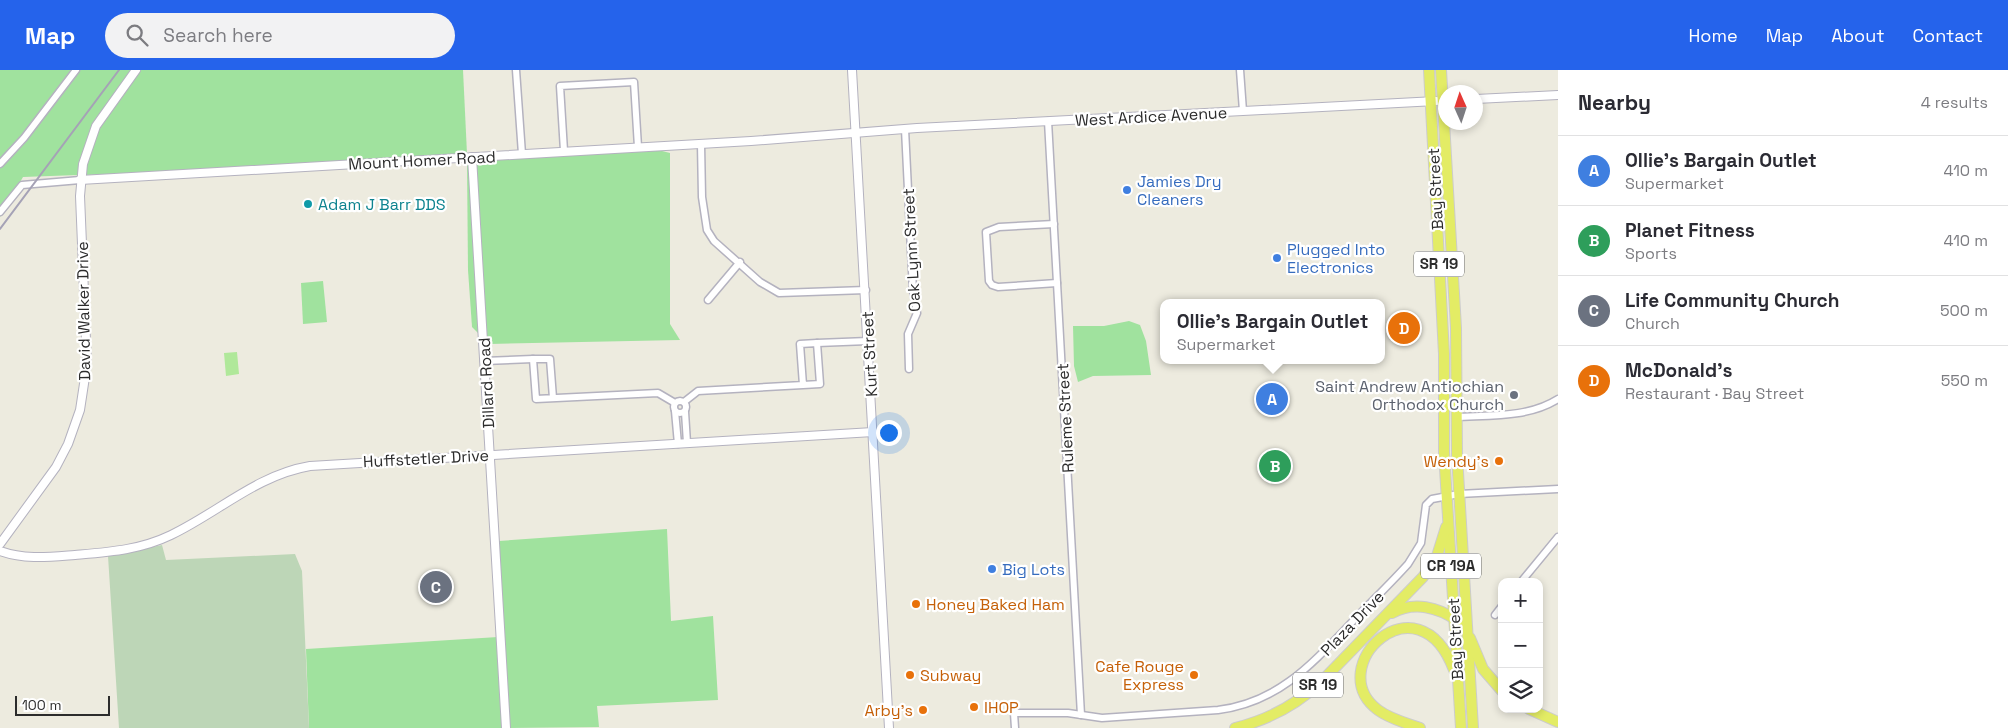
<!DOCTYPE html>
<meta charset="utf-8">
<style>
:root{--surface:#fff;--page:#f2f2f3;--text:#2b2b33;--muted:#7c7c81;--line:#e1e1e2;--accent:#2563eb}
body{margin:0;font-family:"Space Grotesk",sans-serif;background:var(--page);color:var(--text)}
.controls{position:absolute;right:15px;bottom:15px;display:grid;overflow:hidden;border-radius:10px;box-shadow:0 2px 8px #0003}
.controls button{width:45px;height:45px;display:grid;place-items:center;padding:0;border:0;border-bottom:1px solid var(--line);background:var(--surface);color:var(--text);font:25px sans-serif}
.compass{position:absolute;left:1438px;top:15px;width:45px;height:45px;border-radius:50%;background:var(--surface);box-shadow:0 2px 8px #0003;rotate:357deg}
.scale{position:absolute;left:15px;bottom:12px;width:95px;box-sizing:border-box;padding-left:5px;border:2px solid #2c2c2c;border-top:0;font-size:14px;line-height:18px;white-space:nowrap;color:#2c2c2c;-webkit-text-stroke:4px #fff;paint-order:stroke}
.you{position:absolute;left:888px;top:362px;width:18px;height:18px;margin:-12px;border:4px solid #fff;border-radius:50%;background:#1a73e8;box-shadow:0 0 0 8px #1a73e833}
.badge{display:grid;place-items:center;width:32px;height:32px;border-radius:50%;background:var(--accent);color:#fff;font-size:16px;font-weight:700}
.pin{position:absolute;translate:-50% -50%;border:2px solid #fff;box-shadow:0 1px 5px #0006}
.popup{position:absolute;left:1160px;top:229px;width:225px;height:65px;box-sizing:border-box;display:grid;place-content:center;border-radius:10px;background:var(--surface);filter:drop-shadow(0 1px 4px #0005);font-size:16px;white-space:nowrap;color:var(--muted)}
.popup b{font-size:19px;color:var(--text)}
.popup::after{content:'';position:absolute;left:50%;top:100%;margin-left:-10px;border:10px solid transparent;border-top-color:var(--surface)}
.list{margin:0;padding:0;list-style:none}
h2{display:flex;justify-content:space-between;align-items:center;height:65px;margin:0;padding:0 20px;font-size:21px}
h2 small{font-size:16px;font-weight:400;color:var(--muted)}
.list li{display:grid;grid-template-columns:32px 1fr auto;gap:15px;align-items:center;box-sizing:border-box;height:70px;padding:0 20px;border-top:1px solid var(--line)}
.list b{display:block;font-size:19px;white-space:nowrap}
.list p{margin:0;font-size:16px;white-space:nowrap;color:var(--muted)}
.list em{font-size:16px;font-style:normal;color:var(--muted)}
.icon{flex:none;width:28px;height:28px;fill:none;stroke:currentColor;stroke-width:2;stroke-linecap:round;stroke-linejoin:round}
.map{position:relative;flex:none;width:1558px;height:658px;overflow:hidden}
header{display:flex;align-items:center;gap:30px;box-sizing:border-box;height:70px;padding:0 25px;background:var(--accent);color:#fff}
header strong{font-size:24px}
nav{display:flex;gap:28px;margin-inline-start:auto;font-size:18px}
.search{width:350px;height:45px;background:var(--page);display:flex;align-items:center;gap:12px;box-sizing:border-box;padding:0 18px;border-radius:28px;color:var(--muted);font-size:19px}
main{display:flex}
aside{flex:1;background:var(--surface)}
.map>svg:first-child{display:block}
.green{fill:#a0e29e}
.cemetery{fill:#bdd6b7}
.pitch{fill:#b0e89a}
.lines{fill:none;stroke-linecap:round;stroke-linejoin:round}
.minor-casing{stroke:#b4b2bf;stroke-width:9}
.tertiary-casing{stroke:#b4b2bf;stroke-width:10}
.primary-casing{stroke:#ccc;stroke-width:12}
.minor{stroke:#fff;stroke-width:6}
.tertiary{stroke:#fff;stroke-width:8}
.primary{stroke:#e3ec65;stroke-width:10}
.rail{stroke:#a5a2b6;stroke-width:2}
.shop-dot{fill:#3f7fe0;stroke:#fff;stroke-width:2}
.culture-dot{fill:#0f9aa8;stroke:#fff;stroke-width:2}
.worship-dot{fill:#6b7280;stroke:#fff;stroke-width:2}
.food-dot{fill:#e8710a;stroke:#fff;stroke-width:2}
.labels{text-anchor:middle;stroke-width:4.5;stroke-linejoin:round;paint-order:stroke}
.shield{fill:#fff;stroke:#6b6b6b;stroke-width:1}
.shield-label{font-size:15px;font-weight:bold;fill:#2c2c2c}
.street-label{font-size:16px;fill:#2c2c2c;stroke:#fff}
.shop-label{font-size:16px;fill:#366cbe;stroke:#fff;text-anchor:start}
.culture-label{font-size:16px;fill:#0d838f;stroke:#fff;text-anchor:start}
.worship-label{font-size:16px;fill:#5b616d;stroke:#fff;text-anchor:end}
.food-label{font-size:16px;fill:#c56008;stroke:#fff;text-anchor:end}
</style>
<header>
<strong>Map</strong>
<div class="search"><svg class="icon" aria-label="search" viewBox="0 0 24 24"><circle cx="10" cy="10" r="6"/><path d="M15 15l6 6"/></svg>Search here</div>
<nav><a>Home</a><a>Map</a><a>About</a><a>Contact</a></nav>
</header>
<main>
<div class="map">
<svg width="1558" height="658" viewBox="0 0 1558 658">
<rect width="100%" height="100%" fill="#edebdf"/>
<g class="green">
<path d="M0 0H132C107 33 84 63 78 105L23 107 0 147Z"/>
<path d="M140 0H463L467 84 182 102 84 105 99 58Z"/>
<path d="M658 80 670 83V254L680 270 489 274 486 271 476 91Z"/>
<path d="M467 91H469L479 264 472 257 468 200Z"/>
<path d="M323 211 327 252 303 254 301 213Z"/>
<path d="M1129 251 1140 255 1146 271 1151 305 1093 306 1078 312 1074 296 1073 256H1104Z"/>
<path d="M667 459 671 551 713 546 718 630 597 636 599 657 509 658 499 471Z"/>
<path d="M498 567 502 658H309L306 579Z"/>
</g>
<path class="cemetery" d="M162 475 166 490 295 484 302 501 309 658H119L108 486Z"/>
<path class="pitch" d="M237 282 239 304 226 306 224 283Z"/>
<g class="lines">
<defs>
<g id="minor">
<path d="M516 0 522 84"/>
<path d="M1240 0 1243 41"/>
<path d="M1048 51 1081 645"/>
<path d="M905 59 913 221 917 243 908 264 909 299"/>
<path d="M701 74 702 127 707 160 714 171 760 212 779 223 866 220"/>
<path d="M564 81 560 16 634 12 638 77"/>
<path d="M0 94 24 68 76 0"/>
<path d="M0 142 22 115 80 110"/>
<path d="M1054 154 999 157 986 162 989 211 992 215 998 217 1057 213"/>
<path d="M708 230 740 192"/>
<path d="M817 273 868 271"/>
<path d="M484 291 533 289"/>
<path d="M553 328 550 289H533L536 329 658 323 675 333"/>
<circle cx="680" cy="337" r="6"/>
<path d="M684 332 698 321 803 315 820 314 817 273 800 274 803 315"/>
<path d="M675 341 678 374"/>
<path d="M685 342 687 373"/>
<path d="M1456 347C1490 345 1528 348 1558 329"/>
<path d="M1521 512 1558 467"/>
<path d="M1495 545 1502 536"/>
<path d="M1015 658 1014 643H1068L1102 648 1218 640C1279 632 1312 594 1352 552 1371 532 1390 514 1408 494L1421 473 1426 435 1432 429 1459 424 1558 419"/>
</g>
<g id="tertiary">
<path d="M852 0 889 658"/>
<path d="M1476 29 1558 25"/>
<path d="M472 87 506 658"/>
<path d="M80 110 751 71 917 58 1436 31"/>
<path d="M0 474 56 397 68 374 80 340 87 294 80 126 83 94 96 56 136 0"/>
<path d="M0 481C25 490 49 487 75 485 109 482 140 480 171 465 219 442 257 405 310 396L873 362"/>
</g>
<g id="primary">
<path d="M1429 0 1444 284V382L1461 658"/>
<path d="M1441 0 1456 258 1457 385 1473 658"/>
<path d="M1392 543C1414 531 1438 537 1458 551"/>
<path d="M1470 568 1483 599 1502 621"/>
<path d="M1529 639 1558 652"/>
<path d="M1235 658C1268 650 1296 635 1321 612L1423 507 1437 486 1446 457"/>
<path d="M1420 658C1406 653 1390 649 1378 640 1321 597 1418 504 1454 600"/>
</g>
</defs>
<use href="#minor" class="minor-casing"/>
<use href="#tertiary" class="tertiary-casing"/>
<use href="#primary" class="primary-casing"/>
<use href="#minor" class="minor"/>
<use href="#tertiary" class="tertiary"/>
<use href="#primary" class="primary"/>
<path class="rail" d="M0 159 119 0"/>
</g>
<g class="shop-dot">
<circle cx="1127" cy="120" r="5"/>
<circle cx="1277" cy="188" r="5"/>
<circle cx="992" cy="499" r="5"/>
</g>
<circle class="culture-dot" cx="308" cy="134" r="5"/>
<circle class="worship-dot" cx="1514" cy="325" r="5"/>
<g class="food-dot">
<circle cx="1499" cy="391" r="5"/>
<circle cx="916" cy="534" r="5"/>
<circle cx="910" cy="605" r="5"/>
<circle cx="1194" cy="605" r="5"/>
<circle cx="974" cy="637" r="5"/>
<circle cx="923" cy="640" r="5"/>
</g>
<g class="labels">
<g class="shield">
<rect x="1414" y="181.5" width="50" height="25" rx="4"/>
<rect x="1421" y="483.5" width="60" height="25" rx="4"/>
<rect x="1293" y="602.5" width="50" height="25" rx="4"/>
</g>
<g class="shield-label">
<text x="1439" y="199">SR 19</text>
<text x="1451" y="501">CR 19A</text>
<text x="1318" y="620">SR 19</text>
</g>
<g class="street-label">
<text transform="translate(1151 46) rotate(-3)" y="6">West Ardice Avenue</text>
<text transform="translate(422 90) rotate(-3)" y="6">Mount Homer Road</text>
<text transform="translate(1435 119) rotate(-93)" y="6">Bay Street</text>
<text transform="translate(911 180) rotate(-93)" y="6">Oak Lynn Street</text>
<text transform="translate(83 241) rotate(-91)" y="6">David Walker Drive</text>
<text transform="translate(869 284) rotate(-93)" y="6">Kurt Street</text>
<text transform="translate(486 313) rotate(-93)" y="6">Dillard Road</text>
<text transform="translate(1065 348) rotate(-93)" y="6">Ruleme Street</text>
<text transform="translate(426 388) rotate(-3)" y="6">Huffstetler Drive</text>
<text transform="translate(1352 553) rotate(-46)" y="6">Plaza Drive</text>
<text transform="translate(1455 569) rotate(-93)" y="6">Bay Street</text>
</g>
<g class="shop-label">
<text x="1137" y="117">Jamies Dry<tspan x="1137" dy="18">Cleaners</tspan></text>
<text x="1287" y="185">Plugged Into<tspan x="1287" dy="18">Electronics</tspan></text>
<text x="1002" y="505">Big Lots</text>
</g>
<g class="culture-label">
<text x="318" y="140">Adam J Barr DDS</text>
</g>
<g class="worship-label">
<text x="1504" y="322">Saint Andrew Antiochian<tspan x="1504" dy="18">Orthodox Church</tspan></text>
</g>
<g class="food-label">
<text x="1489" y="397">Wendy's</text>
<text x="926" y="540" text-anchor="start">Honey Baked Ham</text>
<text x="1184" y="602">Cafe Rouge<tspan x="1184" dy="18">Express</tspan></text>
<text x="920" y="611" text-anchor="start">Subway</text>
<text x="984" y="643" text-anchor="start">IHOP</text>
<text x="913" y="646">Arby's</text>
</g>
</g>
</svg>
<div class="controls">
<button>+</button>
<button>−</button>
<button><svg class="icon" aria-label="layers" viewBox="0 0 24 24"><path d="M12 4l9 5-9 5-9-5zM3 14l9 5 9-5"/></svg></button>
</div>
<svg class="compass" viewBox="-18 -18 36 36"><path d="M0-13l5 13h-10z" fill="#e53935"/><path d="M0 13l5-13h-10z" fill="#7c7c81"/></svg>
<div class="scale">100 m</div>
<div class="you"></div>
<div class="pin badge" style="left:1272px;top:329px;background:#3f7fe0">A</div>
<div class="popup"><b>Ollie's Bargain Outlet</b>Supermarket</div>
<div class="pin badge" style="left:1275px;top:396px;background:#2e9e5b">B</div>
<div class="pin badge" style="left:436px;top:517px;background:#6b7280">C</div>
<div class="pin badge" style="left:1404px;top:258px;background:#e8710a">D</div>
</div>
<aside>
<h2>Nearby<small>4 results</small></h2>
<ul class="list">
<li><span class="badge" style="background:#3f7fe0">A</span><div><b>Ollie's Bargain Outlet</b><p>Supermarket</p></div><em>410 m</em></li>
<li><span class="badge" style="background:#2e9e5b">B</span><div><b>Planet Fitness</b><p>Sports</p></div><em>410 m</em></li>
<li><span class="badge" style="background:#6b7280">C</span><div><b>Life Community Church</b><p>Church</p></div><em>500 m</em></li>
<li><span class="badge" style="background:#e8710a">D</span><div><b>McDonald's</b><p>Restaurant · Bay Street</p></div><em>550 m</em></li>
</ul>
</aside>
</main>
